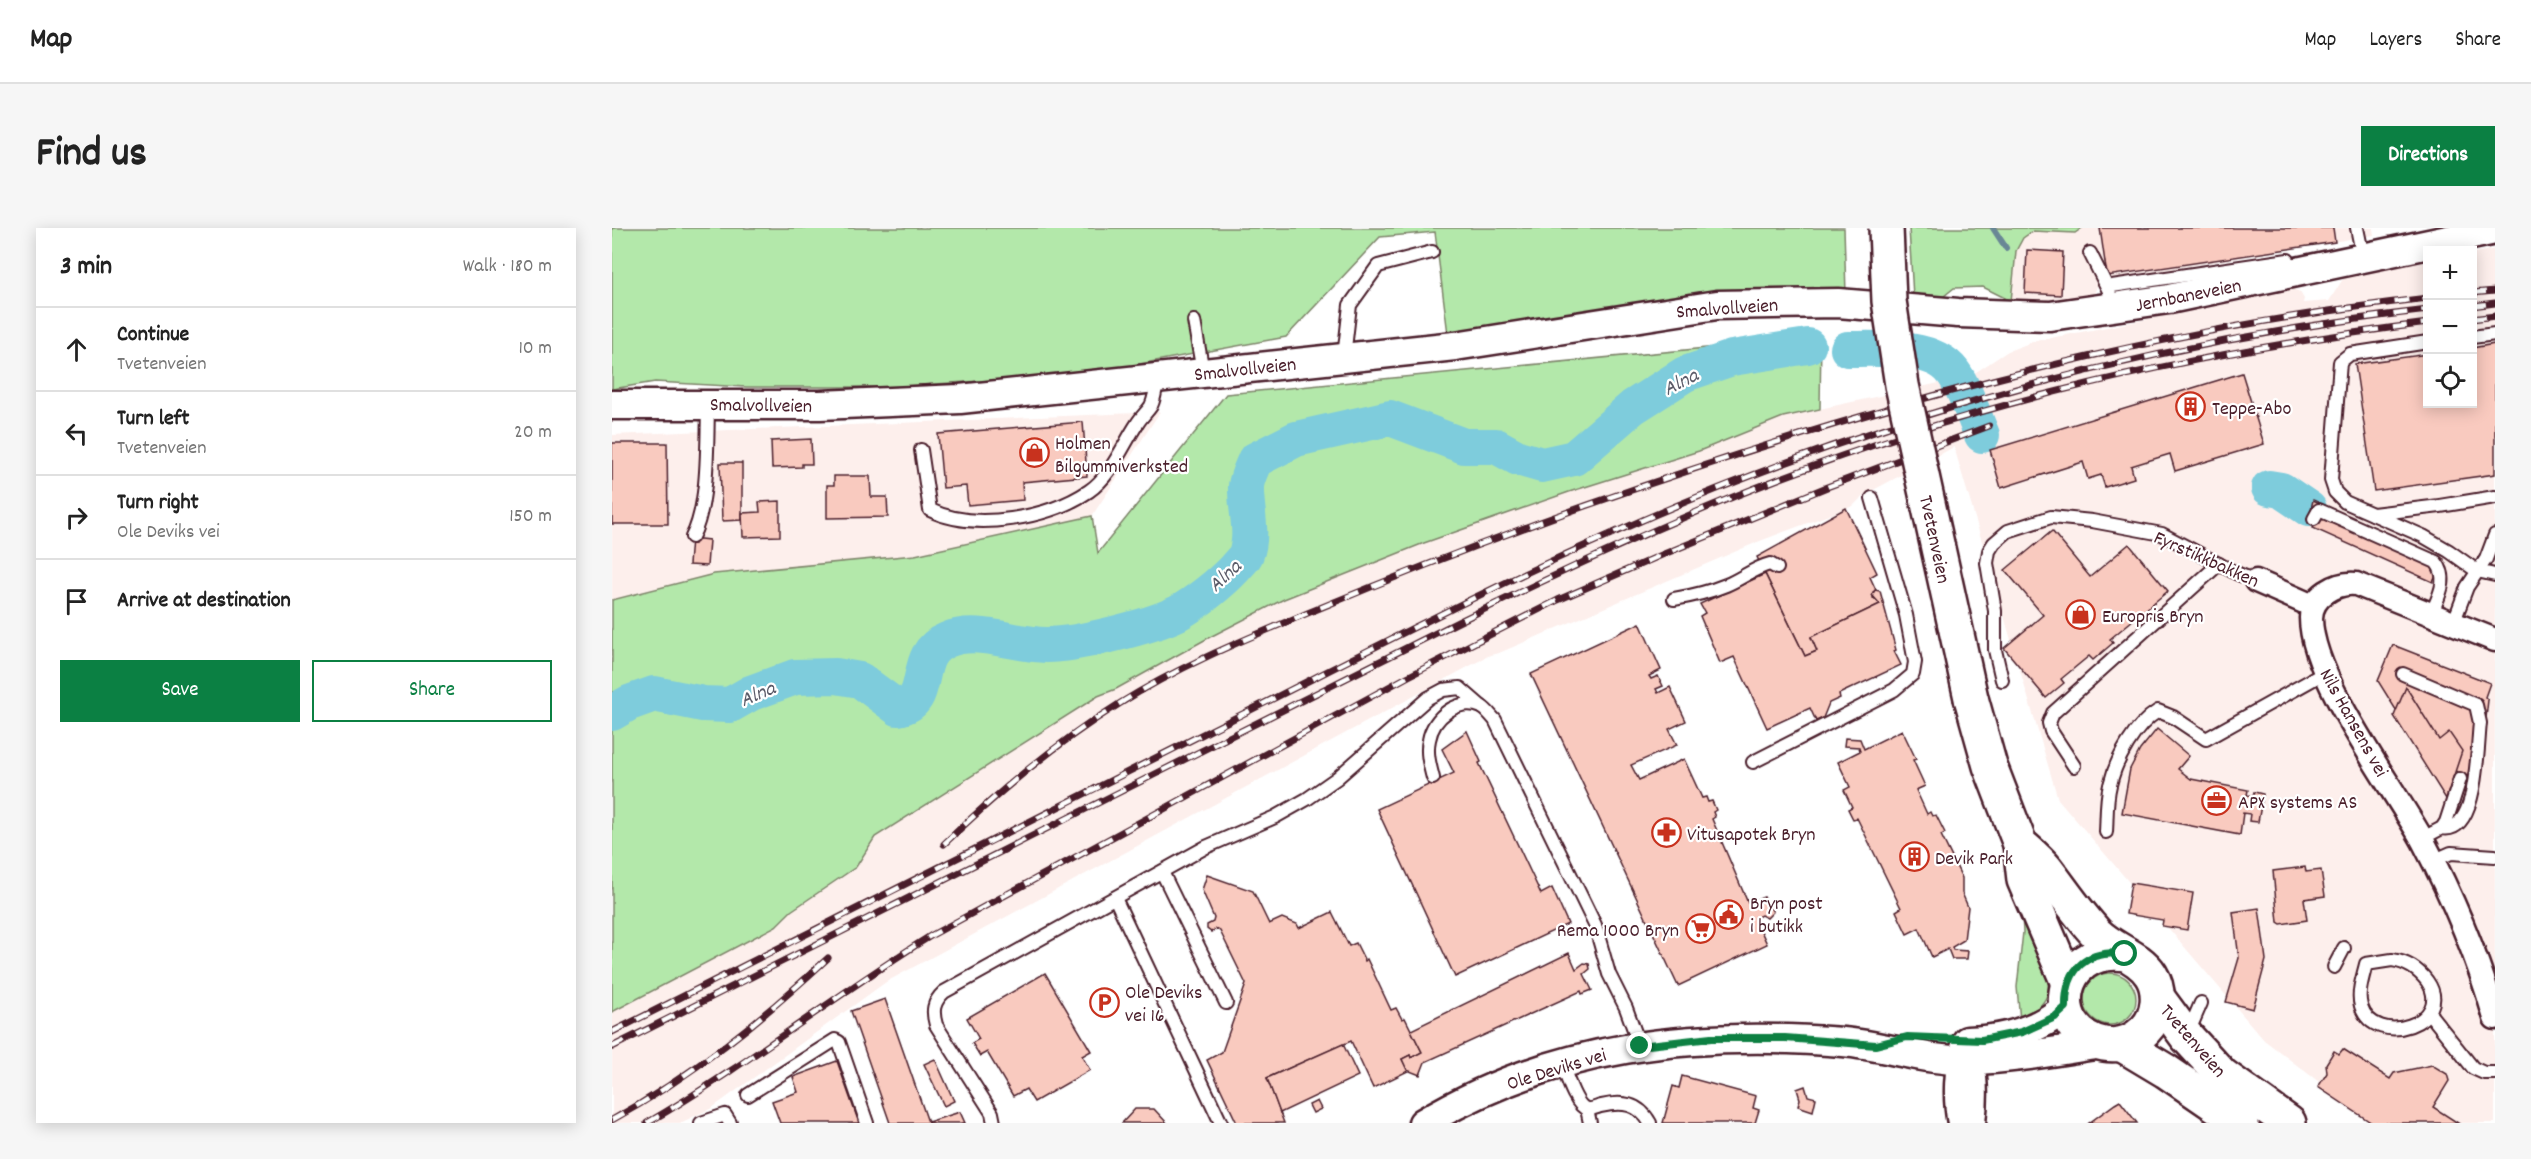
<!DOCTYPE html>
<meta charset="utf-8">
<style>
:root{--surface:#fff;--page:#f6f6f6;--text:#222;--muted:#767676;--line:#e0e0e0;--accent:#0b8043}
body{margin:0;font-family:Dekko,sans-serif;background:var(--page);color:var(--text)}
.controls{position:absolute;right:18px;top:18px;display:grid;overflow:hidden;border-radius:0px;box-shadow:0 3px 15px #0003}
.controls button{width:54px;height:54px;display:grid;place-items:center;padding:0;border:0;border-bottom:2px solid var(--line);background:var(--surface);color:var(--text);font:30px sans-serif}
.stop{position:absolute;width:18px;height:18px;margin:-14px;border:4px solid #0b8043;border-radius:50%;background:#fff}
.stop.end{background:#0b8043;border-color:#fff;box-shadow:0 2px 6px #0008}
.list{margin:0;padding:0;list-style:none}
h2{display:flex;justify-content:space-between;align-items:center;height:78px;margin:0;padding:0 24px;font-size:26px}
h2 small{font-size:20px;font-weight:400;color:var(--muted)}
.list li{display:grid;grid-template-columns:39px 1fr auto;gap:18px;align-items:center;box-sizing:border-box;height:84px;padding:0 24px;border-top:2px solid var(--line)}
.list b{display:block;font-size:22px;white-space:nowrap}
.list p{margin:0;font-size:20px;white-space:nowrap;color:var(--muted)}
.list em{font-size:20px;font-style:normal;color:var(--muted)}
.actions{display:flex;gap:12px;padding:18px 24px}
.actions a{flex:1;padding:14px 0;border:2px solid var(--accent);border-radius:0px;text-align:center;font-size:21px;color:var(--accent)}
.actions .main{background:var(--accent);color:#fff}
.icon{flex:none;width:33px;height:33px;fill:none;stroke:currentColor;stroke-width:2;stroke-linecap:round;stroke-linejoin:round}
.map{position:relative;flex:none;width:1883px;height:895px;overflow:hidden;border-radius:0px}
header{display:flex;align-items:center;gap:36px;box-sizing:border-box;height:84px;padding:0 30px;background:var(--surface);border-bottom:2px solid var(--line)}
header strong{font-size:28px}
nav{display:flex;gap:33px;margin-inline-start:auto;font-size:21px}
.intro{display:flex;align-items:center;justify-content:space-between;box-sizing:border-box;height:144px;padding:0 36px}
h1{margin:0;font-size:42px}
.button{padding:15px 27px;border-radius:0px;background:var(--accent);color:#fff;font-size:21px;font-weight:700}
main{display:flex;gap:36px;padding:0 36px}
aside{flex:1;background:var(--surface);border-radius:0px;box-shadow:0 3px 15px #0003}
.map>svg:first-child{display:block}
.built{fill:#fdefec}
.green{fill:#b3e8aa;stroke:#7e846a;stroke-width:1.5}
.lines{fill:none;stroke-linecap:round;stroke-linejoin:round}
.stream{stroke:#698795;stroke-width:6}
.river{stroke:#7eccdc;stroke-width:36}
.building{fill:#f9cabf;stroke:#4a1f2b;stroke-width:1.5}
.service-casing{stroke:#4a1f2b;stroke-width:16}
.minor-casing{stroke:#4a1f2b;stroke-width:27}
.tertiary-casing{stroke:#4a1f2b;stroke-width:33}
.secondary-casing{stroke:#4a1f2b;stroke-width:38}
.service{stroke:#fff;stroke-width:12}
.minor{stroke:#fff;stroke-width:22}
.tertiary{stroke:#fff;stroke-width:28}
.secondary{stroke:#fff;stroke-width:33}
.rail-casing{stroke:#4a1f2b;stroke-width:7}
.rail{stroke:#fff;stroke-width:4.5;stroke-dasharray:14;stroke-linecap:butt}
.secondary-bridge-casing{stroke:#4a1f2b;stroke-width:38;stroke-linecap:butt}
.secondary-bridge{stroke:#fff;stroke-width:33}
.route{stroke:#0b8043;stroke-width:8}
.labels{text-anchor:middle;stroke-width:4.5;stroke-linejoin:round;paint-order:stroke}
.street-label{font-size:20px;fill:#4a1f2b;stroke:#fff}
.poi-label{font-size:20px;fill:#4a1f2b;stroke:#fff;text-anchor:start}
.water-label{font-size:21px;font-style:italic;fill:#5c5c69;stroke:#fff}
</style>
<header>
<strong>Map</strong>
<nav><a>Map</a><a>Layers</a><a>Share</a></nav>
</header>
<div class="intro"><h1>Find us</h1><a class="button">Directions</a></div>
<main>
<aside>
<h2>3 min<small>Walk · 180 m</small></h2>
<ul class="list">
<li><svg class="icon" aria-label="ahead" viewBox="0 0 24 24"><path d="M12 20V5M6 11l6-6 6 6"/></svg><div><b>Continue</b><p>Tvetenveien</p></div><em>10 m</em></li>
<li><svg class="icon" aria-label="left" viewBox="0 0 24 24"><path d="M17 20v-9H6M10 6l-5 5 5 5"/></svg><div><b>Turn left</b><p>Tvetenveien</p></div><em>20 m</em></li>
<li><svg class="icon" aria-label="right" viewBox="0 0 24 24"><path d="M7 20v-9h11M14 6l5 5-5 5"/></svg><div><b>Turn right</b><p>Ole Deviks vei</p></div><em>150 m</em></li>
<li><svg class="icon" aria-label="arrive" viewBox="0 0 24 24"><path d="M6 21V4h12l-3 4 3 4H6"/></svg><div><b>Arrive at destination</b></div></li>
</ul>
<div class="actions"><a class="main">Save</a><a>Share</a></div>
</aside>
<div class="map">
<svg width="1883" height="895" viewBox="0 0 1883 895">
<rect width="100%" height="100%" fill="#fff"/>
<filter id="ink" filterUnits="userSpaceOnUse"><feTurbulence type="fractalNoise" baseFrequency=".0167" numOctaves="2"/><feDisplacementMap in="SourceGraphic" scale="12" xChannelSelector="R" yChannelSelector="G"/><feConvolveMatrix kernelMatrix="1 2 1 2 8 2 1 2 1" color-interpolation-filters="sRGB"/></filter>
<g filter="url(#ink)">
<g class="built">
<path d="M1470 0H1761L1762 7 1487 53 1478 76 1399 73 1404 23 1411 10 1421 3 1463 5Z"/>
<path d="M1883 21V895H1761L1652 812 1446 571 1342 219 1252 267 1241 278 1148 313 887 425 878 427 274 754 100 880 68 895H0V784L164 698 179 683 244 639 263 609 486 468 504 461 598 409 672 371 812 315 957 264 1087 223 1171 189 1332 154 1361 146 1396 123 1423 113 1598 79 1679 60 1688 64 1692 71 1691 75 1717 73 1731 51 1750 42 1815 33 1816 176H1860L1861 25Z"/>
<path d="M548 184 480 288 303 327 102 346 0 372V207Z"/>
</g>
<g class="green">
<path d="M0 0H1232L1234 66 836 106 823 4 768 9 674 109 473 146 279 159H134L43 154 0 161Z"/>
<path d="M1297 0H1470L1463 5 1421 3 1411 10 1404 23 1399 73 1371 59 1342 60 1332 68 1301 69Z"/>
<path d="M1209 109 1208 181 1171 189 1087 223 957 264 812 315 672 371 598 409 504 461 486 468 263 609 244 639 179 683 164 698 0 784V372L102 346 303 327 480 288 486 325 614 166Z"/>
<path d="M1410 688C1416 702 1422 717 1429 731 1443 764 1438 774 1408 793L1405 759 1411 704Z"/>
<circle cx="1498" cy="771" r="26"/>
</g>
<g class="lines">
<path class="stream" d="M1381 0 1394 20"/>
<g class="river">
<path d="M1236 121C1267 121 1321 117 1341 144 1353 160 1362 189 1370 207"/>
<path d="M1657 260 1669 262 1697 281"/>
<path d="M0 485 17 475 42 466 91 476 118 477 139 465 183 449 224 448 248 452 286 480C323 474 297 427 335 412 366 399 402 417 434 417 465 417 537 399 566 385 584 375 609 355 623 340 626 336 632 331 634 326 642 306 633 279 634 258 635 249 640 240 643 232L684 211 778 190 852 218H884L906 230 930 237 962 230 1021 179 1073 146 1120 130 1196 118"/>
</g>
</g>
<g class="building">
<path d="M1488 0H1721L1723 14 1495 48Z"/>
<path d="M1415 22 1451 24 1449 67 1413 65Z"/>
<path d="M1883 116V246L1762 263 1743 136 1816 126V176H1860V120Z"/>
<path d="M1630 145 1652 216 1563 243 1558 226 1519 238 1522 250 1493 259 1489 247 1476 251 1471 234 1389 260 1378 222Z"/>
<path d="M471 194 475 248 410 254 411 272 356 277 354 258 331 260 326 206Z"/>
<path d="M199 211 200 236H190V239L160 240 159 213Z"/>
<path d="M0 215H55L56 296H0Z"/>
<path d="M108 235H130V292L110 293Z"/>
<path d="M222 248H258L259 269H275L276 289 215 290V257H222Z"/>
<path d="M1701 272 1832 331 1821 354 1701 300 1703 297 1697 290Z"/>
<path d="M168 273V308L131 309 130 285 148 284 147 274Z"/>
<path d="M1234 280 1265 345 1258 349 1264 362 1261 364V370L1267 373 1268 376 1199 409 1205 423 1193 428 1145 329Z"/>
<path d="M1440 303 1478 349 1517 316 1556 363 1498 411 1501 415 1481 432 1477 428 1449 451 1452 455 1434 470 1392 420 1431 387 1393 342Z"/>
<path d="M79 310 97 312 95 338 77 337Z"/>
<path d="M1153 346 1193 428 1205 423 1199 409 1268 376 1260 367 1263 362 1268 363 1284 422 1282 423 1289 437 1227 466 1228 470 1217 475 1211 490 1204 493 1198 480 1155 500 1122 429 1108 435 1088 388 1093 385 1088 376Z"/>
<path d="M1028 395 1049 442 1037 448 1039 451 1046 448 1051 458 1044 461 1046 465 1058 459 1074 493 1057 501 1065 517 1019 537 1027 552 1072 531 1090 570 1094 569 1096 574 1100 573 1104 582 1101 584 1103 589 1100 591 1136 675 1152 669 1161 684 1155 690 1149 687 1143 690 1155 716 1066 758 919 446Z"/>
<path d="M1781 417 1878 455 1873 469 1876 472 1867 553 1843 543 1840 550 1822 543 1766 453Z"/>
<path d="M1794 459 1827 512 1837 504 1850 523 1834 571 1782 488Z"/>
<path d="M1545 501 1577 528 1566 541 1579 551 1636 562 1635 567 1641 568 1642 564 1651 566 1646 594 1637 593 1638 586 1631 585 1628 607 1510 585 1518 541 1528 522Z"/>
<path d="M1290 502 1304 531 1301 532 1313 558 1304 562 1315 586 1318 584 1320 588 1324 587 1333 605 1329 607 1350 650V665L1356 679 1352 712 1340 719 1341 722 1356 723 1355 731H1340L1336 721 1320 729 1307 700 1295 706 1284 683 1289 680 1245 590 1241 591 1236 581 1240 579 1232 562 1238 559 1226 534 1248 523 1247 519 1232 518 1233 510 1248 511 1252 521Z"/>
<path d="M855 503 869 534 867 535 929 666 940 660 956 696 843 749 765 581 842 545 830 521Z"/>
<path d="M1693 639 1694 644 1709 642 1713 668 1692 671 1695 692 1669 696 1666 694 1661 643Z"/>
<path d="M595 647 641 663 657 696 670 690 685 696 687 700 720 684 737 718 744 715 753 733 755 731 779 782 784 780 790 791 793 790 810 824 799 830 798 827 790 831 796 843 761 860 739 813 655 850 672 895H625L595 832 610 824 634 756 608 703 604 701 599 704 595 701V697L601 694 602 690 590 662Z"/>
<path d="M1519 655 1581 665 1575 702 1550 698 1551 692 1514 686Z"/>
<path d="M1647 680 1654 732 1641 781 1614 774 1627 730 1621 684Z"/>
<path d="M957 725 964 741 972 735 977 736 978 741 972 746 980 762 970 766 969 763 813 834 808 847 795 842 790 831 798 827 799 830 810 824 799 802Z"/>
<path d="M433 745 479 823 470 828 478 842 422 874 414 861 401 868 375 824 368 828 360 815 367 811 355 790Z"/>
<path d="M273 771 316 894 348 884 353 895H278L239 783Z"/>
<path d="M731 816 746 848 668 885 655 850Z"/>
<path d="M1731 821 1778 851 1782 845 1820 837 1835 846 1837 853 1821 879 1846 895H1760L1706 859 1715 845 1714 836 1722 823 1727 826Z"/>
<path d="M323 831 342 873 332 878 312 836Z"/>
<path d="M225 833 247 895H168L160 873 186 864 181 849Z"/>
<path d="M1070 848 1144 868 1141 880 1147 882 1143 895H1051L1061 858 1067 860Z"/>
<path d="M1193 858 1196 868 1204 870 1201 883 1186 878 1188 871 1185 861Z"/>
<path d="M705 873 709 881 701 885 697 877Z"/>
<path d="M1508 873 1525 895H1477L1503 876Z"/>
<path d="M523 881H542L555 895H510Z"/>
</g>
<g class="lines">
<defs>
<g id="service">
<path d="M1745 0 1751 29"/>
<path d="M1478 25 1497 63"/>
<path d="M1500 79 1497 63 1500 58 1676 32 1677 36"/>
<path d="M582 93 591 144"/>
<path d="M1860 109 1883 106"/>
<path d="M1816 114 1738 126 1728 134 1719 252 1723 264 1733 274 1811 308 1837 323 1865 343 1883 347"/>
<path d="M732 129 738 77 766 38 820 24"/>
<path d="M309 222 318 282C363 304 437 290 477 263 499 248 511 217 525 196 529 189 535 184 539 178 543 170 544 160 545 151"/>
<path d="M1761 286 1828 278 1883 269"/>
<path d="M1702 291 1707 282 1824 334C1838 351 1826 369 1819 387"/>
<path d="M80 309C97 277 95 213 96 177"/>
<path d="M1062 371C1080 368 1097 364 1114 357 1129 351 1142 340 1158 336L1165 340"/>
<path d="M1841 396 1855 359 1874 331 1883 307"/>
<path d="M1791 446 1864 477 1868 495C1865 519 1866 607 1830 600"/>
<path d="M1390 452 1383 422V383L1375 335 1377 323 1382 315 1396 303 1439 289 1480 293 1550 306 1624 345 1644 353"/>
<path d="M1141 534 1282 462 1301 446 1303 434 1294 387 1260 270"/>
<path d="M1462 538 1439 503 1437 495 1441 485 1607 336"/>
<path d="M821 550C818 538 814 525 817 512 821 489 846 469 870 479 875 482 879 488 883 492L983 697 997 746 1014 780 1028 818"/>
<path d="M1494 604C1495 589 1494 572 1498 557 1504 531 1523 497 1546 483L1561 489 1594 511 1714 444"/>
<path d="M1809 611 1830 600 1834 594 1848 551"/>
<path d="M1821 633 1839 625 1883 628"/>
<path d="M550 644 614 775"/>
<path d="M503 670 609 895"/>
<path d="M1780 732C1794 734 1806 741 1815 753 1844 794 1763 822 1749 778 1745 765 1751 749 1754 736Z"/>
<path d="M1722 739 1732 720"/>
<path d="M1817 785 1861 840 1872 845H1883"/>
<path d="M1576 805 1589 775"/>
<path d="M950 836C954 846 963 878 975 881 979 882 985 879 989 878 1010 873 1027 875 1038 895"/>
<path d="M136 867 223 812 227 814 255 895"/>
<path d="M975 881 978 895"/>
<path d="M89 895 113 887 118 895"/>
<path d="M382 895 380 885 324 797C320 783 321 774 332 764L594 619 663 589 695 571 725 550 816 470 831 462 848 460 871 480"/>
</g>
<g id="minor">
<path d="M1644 353 1701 378"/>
<path d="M1883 412 1744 356C1725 354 1699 368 1699 390 1699 450 1781 558 1811 613 1840 668 1866 730 1883 790"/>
<path d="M1354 817C1366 840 1365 870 1362 895"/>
<path d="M1347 895C1342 871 1343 840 1351 817"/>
</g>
<g id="tertiary">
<path d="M0 177H208L348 171 843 118 1105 77 1226 75 1346 85 1438 88 1557 71 1883 2"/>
<path d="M1355 813C1391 812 1426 803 1454 779"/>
<path d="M811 895C943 816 1082 803 1231 814 1276 818 1314 834 1361 832 1404 831 1448 822 1491 816"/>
</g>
<g id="secondary">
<path d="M1359 470 1378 538 1408 616 1412 652 1456 755"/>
<path d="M1408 616C1417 624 1427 632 1434 641 1451 663 1466 686 1485 706 1501 722 1527 728 1539 747 1549 763 1547 788 1533 802 1522 813 1508 819 1492 816 1433 805 1443 717 1513 726"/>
<path d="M1546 770 1574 808 1610 847 1677 895"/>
<path d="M1509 816 1554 843 1630 895"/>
</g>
</defs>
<use href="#service" class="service-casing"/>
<use href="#minor" class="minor-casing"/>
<use href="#tertiary" class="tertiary-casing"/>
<use href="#secondary" class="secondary-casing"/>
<use href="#service" class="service"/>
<use href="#minor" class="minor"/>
<use href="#tertiary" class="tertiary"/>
<use href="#secondary" class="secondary"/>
<defs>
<g id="rail">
<path d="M1860 65 1883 63"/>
<path d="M1860 78 1883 75"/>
<path d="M1860 91 1883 88"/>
<path d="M332 616C386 564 443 516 507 476 569 437 636 410 703 382 792 345 882 310 973 278 1250 181 1523 103 1816 70"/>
<path d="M0 804C197 705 394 606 591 506 727 438 861 367 999 306 1257 190 1535 114 1816 82"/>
<path d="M0 819 846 394C952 342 1059 292 1169 250 1377 171 1595 122 1816 95"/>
<path d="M0 892C80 848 149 792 216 730"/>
<path d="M35 895C134 838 223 767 320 707L795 449 946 372 1052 326 1215 259 1377 198"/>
</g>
</defs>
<use href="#rail" class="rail-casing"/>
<use href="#rail" class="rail"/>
<defs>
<path id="secondary-bridge" d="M1274 0 1277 73 1290 157 1359 470"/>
</defs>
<use href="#secondary-bridge" class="secondary-bridge-casing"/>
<use href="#secondary-bridge" class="secondary-bridge"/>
</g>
</g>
<g class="lines" filter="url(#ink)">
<path class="route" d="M1028 818 1099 810H1173L1264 817 1295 809 1370 812 1410 804 1443 789 1454 779C1453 741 1475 721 1513 726"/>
</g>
<defs>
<symbol id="building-ring" viewBox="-11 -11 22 22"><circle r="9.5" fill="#fff" stroke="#c8321e" stroke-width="1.5"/><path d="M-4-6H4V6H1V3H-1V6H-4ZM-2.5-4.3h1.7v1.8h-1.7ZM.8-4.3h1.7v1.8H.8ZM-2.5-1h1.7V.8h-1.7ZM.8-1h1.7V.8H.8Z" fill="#c8321e"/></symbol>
<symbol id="shop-ring" viewBox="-11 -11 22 22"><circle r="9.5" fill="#fff" stroke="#c8321e" stroke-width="1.5"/><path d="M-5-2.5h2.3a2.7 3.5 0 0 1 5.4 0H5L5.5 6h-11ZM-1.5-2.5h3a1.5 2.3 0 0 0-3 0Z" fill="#c8321e"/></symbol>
<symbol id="office-ring" viewBox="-11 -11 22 22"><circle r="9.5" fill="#fff" stroke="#c8321e" stroke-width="1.5"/><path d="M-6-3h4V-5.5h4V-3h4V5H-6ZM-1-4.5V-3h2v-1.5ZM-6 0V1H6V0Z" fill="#c8321e"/></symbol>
<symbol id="pharmacy-ring" viewBox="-11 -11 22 22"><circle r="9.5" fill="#fff" stroke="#c8321e" stroke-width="1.5"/><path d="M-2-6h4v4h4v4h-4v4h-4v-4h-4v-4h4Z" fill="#c8321e"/></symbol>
<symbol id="civic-ring" viewBox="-11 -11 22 22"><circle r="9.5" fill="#fff" stroke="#c8321e" stroke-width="1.5"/><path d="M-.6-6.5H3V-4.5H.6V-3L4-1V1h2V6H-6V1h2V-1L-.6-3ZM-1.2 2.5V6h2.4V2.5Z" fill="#c8321e"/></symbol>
<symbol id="supermarket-ring" viewBox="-11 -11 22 22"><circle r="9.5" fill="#fff" stroke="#c8321e" stroke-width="1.5"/><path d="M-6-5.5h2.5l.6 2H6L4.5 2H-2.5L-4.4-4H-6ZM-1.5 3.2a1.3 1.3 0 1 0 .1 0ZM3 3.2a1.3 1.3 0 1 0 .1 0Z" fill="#c8321e"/></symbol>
<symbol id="parking-ring" viewBox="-11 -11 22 22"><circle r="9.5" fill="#fff" stroke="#c8321e" stroke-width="1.5"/><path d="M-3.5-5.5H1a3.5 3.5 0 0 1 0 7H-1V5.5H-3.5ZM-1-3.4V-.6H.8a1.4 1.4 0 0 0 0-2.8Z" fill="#c8321e"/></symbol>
</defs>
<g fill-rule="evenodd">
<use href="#building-ring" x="1562" y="162" width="33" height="33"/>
<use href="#shop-ring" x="406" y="208" width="33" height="33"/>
<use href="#shop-ring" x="1452" y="370" width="33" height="33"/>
<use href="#office-ring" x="1588" y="556" width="33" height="33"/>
<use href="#pharmacy-ring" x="1038" y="588" width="33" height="33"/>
<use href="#building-ring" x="1286" y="612" width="33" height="33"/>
<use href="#civic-ring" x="1100" y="670" width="33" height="33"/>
<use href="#supermarket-ring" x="1072" y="684" width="33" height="33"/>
<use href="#parking-ring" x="476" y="758" width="33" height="33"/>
</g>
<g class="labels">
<g class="street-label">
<text transform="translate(1576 66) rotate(-11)" y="7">Jernbaneveien</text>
<text transform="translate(1115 79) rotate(-4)" y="7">Smalvollveien</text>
<text transform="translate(633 140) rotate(-6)" y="7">Smalvollveien</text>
<text transform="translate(149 176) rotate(1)" y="7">Smalvollveien</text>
<text transform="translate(1324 311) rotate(78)" y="7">Tvetenveien</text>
<text transform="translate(1595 330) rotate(24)" y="7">Fyrstikkbakken</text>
<text transform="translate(1743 494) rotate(61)" y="7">Nils Hansens vei</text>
<text transform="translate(1582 812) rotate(49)" y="7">Tvetenveien</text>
<text transform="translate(944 840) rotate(-17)" y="7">Ole Deviks vei</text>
</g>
<g class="poi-label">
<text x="1600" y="186">Teppe-Abo</text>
<text x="443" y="221">Holmen<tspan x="443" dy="23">Bilgummiverksted</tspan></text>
<text x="1490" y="394">Europris Bryn</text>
<text x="1626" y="580">APX systems AS</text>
<text x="1075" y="612">Vitusapotek Bryn</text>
<text x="1323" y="636">Devik Park</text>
<text x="1138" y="681">Bryn post<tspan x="1138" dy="23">i butikk</tspan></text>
<text x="1067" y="708" text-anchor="end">Rema 1000 Bryn</text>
<text x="513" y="770">Ole Deviks<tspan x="513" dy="23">vei 16</tspan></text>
</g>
<g class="water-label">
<text transform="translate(1068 153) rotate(-27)" y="7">Alna</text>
<text transform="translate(612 347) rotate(-43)" y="7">Alna</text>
<text transform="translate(145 465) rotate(-23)" y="7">Alna</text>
</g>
</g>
</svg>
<div class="controls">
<button>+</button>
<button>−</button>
<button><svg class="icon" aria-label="locate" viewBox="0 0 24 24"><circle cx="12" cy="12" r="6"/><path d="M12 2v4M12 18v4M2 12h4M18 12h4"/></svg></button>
</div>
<div class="stop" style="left:1513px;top:726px"></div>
<div class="stop end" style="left:1028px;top:818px"></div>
</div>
</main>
